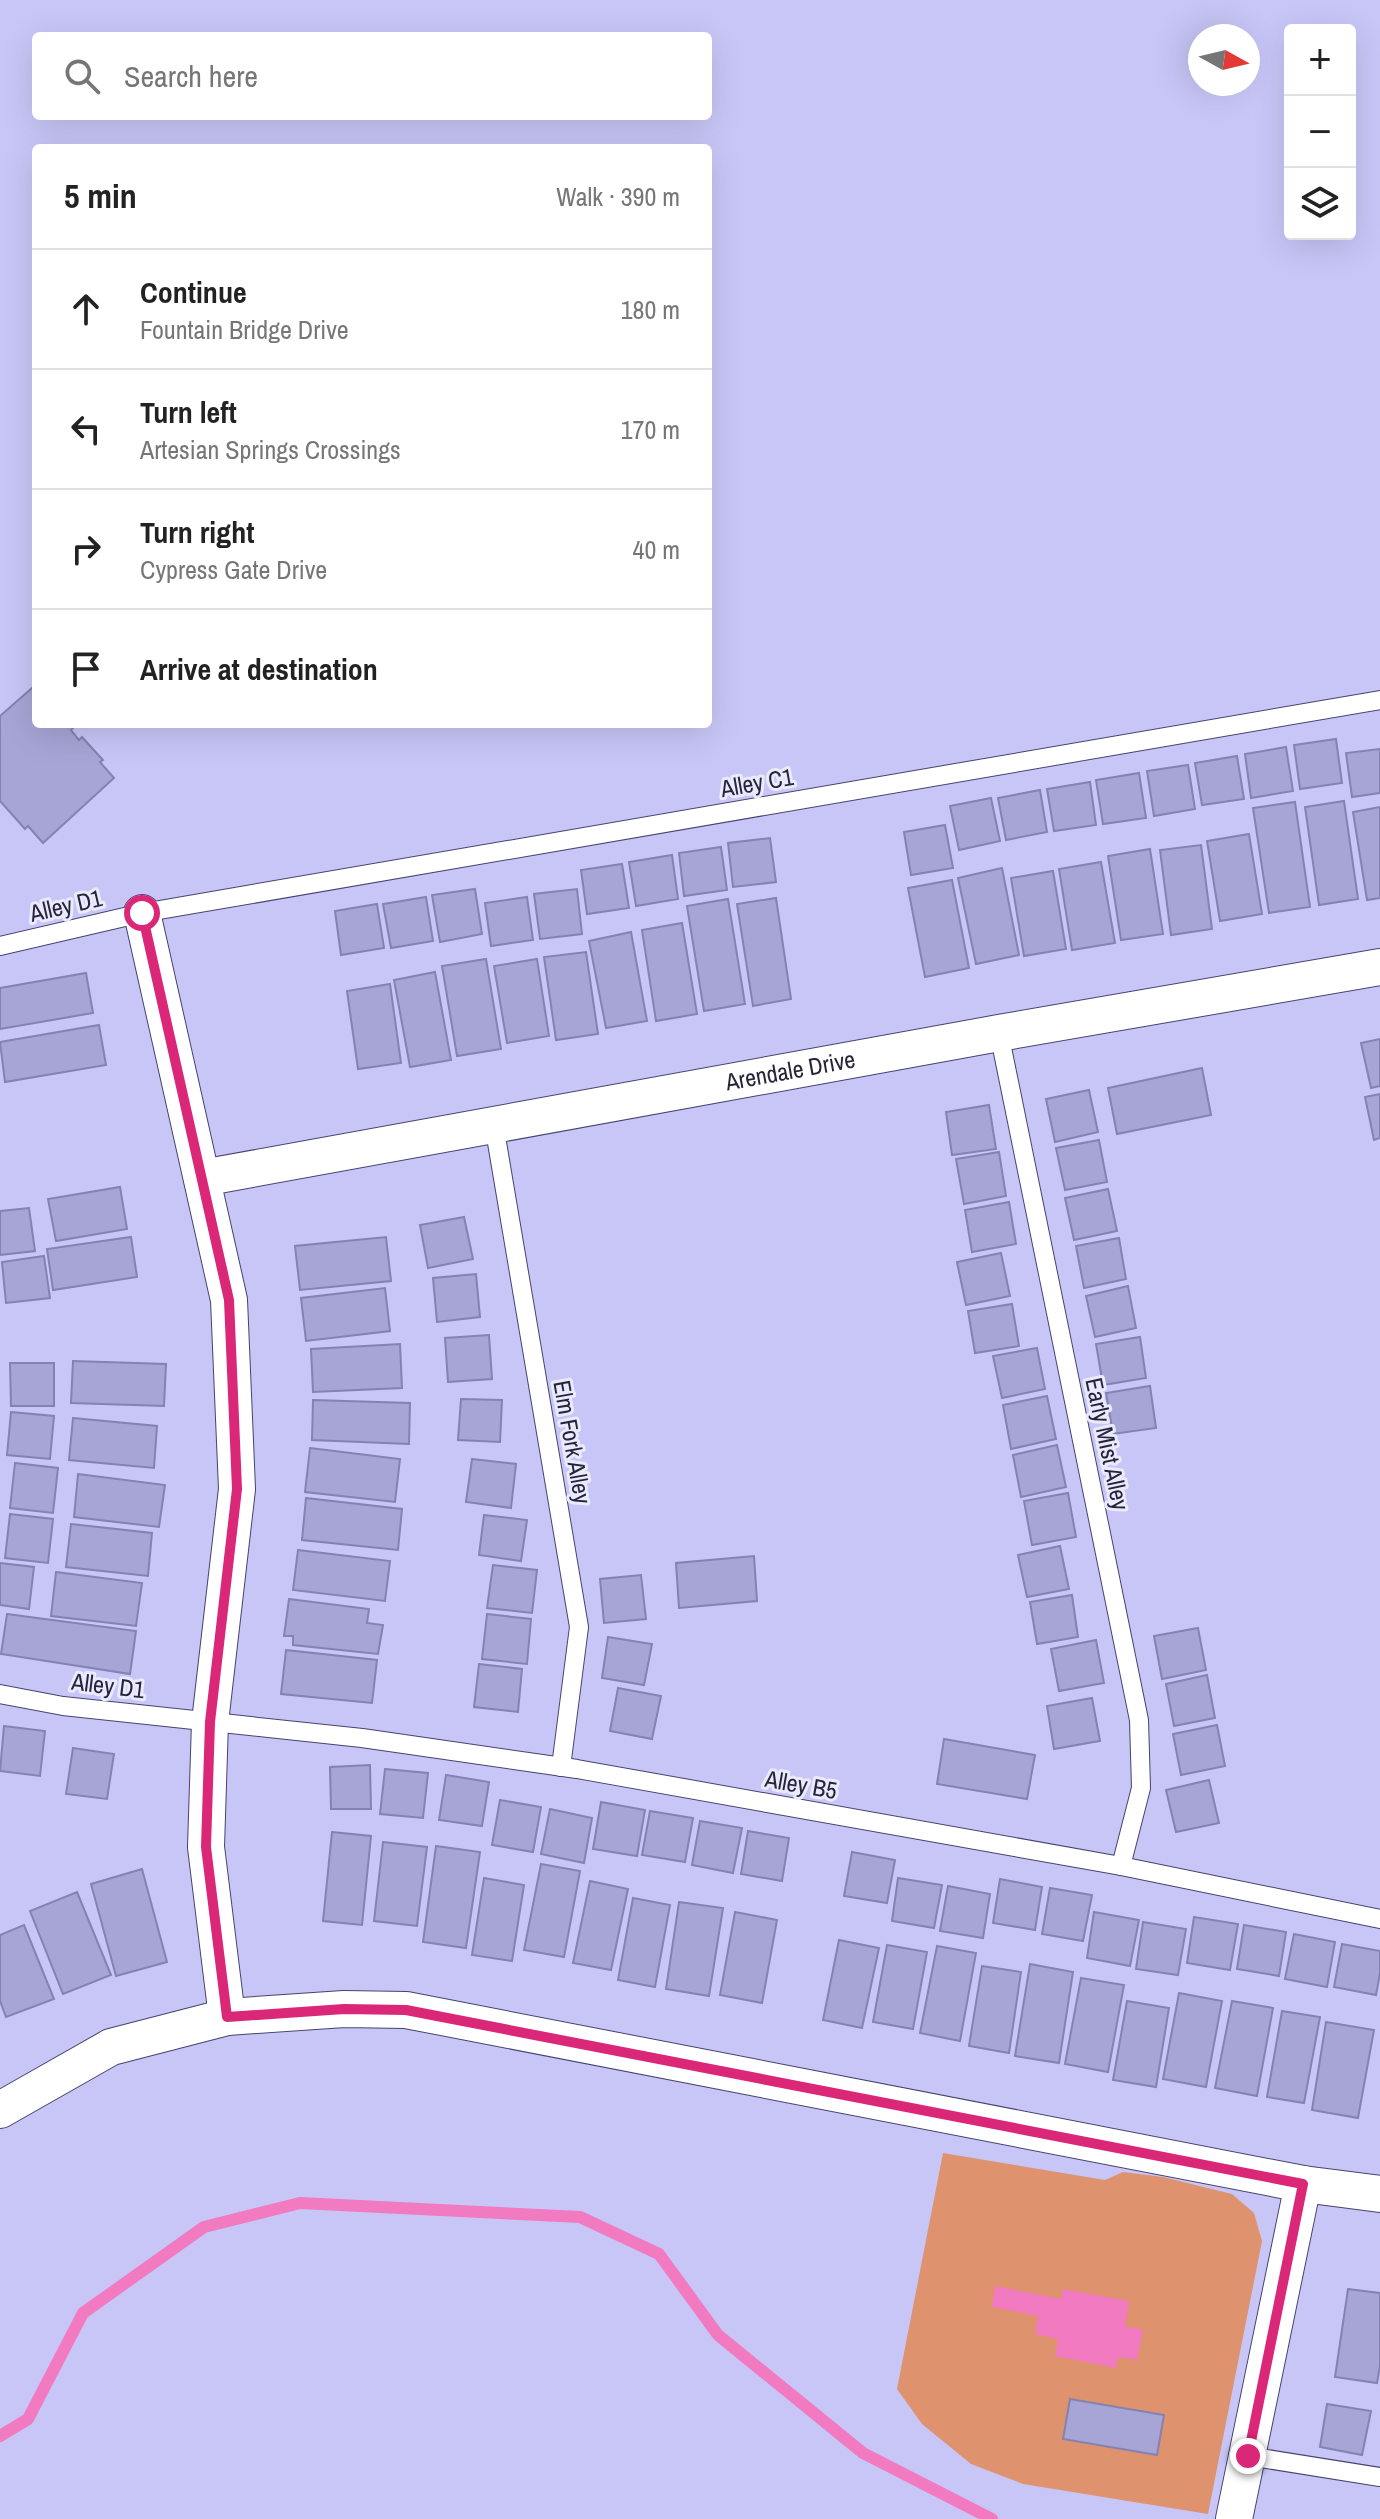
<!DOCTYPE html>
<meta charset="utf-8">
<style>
:root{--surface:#fff;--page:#f2f2f2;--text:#222;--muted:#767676;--line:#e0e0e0}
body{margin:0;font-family:"Archivo Narrow",sans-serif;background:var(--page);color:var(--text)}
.controls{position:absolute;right:24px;top:24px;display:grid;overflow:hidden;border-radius:8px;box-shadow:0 8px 32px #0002}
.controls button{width:72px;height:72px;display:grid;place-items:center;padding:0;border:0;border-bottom:2px solid var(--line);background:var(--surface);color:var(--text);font:40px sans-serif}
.compass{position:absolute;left:1188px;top:24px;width:72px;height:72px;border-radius:50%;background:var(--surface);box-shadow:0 8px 32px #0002;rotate:98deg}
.stop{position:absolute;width:24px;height:24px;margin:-18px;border:6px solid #db2777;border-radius:50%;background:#fff}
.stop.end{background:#db2777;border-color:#fff;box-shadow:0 2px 8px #0008}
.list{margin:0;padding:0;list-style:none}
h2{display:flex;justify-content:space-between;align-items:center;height:104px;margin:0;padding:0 32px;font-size:34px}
h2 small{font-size:26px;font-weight:400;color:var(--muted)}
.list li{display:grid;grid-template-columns:52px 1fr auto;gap:24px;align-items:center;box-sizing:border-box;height:120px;padding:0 32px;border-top:2px solid var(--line)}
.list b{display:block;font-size:30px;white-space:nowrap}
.list p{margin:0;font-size:26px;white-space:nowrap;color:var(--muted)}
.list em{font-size:26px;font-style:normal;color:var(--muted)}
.icon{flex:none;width:44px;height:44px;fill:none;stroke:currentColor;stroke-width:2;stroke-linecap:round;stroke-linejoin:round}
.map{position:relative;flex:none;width:1380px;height:2519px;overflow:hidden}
.search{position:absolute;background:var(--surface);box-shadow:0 8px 32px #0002;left:32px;top:32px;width:680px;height:88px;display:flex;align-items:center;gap:20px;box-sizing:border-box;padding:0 28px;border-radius:8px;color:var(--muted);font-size:30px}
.panel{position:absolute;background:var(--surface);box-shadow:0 8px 32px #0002;left:32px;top:144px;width:680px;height:584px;border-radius:8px}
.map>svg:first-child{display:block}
.green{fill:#df926e}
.water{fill:#f27ac0}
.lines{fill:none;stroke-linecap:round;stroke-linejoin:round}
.stream{stroke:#f27ac0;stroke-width:12}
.building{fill:#a7a5d6;stroke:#8482b1;stroke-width:2}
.lane-casing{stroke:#46436d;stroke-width:20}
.street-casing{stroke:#46436d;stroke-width:38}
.lane{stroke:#fff;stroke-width:18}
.street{stroke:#fff;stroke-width:36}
.route{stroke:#db2777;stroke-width:10}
.labels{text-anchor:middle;stroke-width:6;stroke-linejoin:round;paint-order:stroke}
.street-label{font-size:24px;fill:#262538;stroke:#eaeaff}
</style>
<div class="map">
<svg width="1380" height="2519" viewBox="0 0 1380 2519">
<rect width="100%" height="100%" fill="#c7c6f7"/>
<path class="green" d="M943 2153 1105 2180 1123 2172 1163 2177 1232 2194 1254 2213 1262 2241 1208 2514 1023 2484 971 2464 922 2424 897 2389Z"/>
<path class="water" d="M995 2286 1061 2299 1063 2289 1129 2301 1125 2326 1143 2330 1137 2360 1118 2357 1116 2368 1055 2356 1058 2339 1035 2334 1038 2316 992 2307Z"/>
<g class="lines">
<path class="stream" d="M0 2436 28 2419 83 2313 204 2227 300 2203 580 2217 659 2254 718 2335 863 2453 992 2519"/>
</g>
<g class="building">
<path d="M32 688 36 693V724H70L73 728 71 730 79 740 82 737 103 760 100 762 114 778 43 843 28 826 25 829 0 801V716Z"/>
<path d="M1336 739 1342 783 1300 789 1294 745Z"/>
<path d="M1286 747 1293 791 1251 798 1245 754Z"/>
<path d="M1380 749V793L1352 797 1346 753Z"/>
<path d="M1237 756 1244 799 1202 805 1195 763Z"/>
<path d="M1188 765 1195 809 1154 816 1147 771Z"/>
<path d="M1139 773 1146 818 1103 824 1096 780Z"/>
<path d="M1090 782 1096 825 1054 831 1047 789Z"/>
<path d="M1040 790 1047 832 1006 840 998 798Z"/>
<path d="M991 798 1000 841 959 850 950 806Z"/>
<path d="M1344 801 1358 899 1319 905 1305 807Z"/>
<path d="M1295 802 1310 907 1269 913 1253 808Z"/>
<path d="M1380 807V898L1367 900 1353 812Z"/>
<path d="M945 825 953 868 911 875 904 832Z"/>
<path d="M1249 834 1262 914 1220 921 1207 841Z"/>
<path d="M770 838 776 882 733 887 728 843Z"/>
<path d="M1201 845 1212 929 1171 935 1160 850Z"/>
<path d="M721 847 727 890 684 896 679 853Z"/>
<path d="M1150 849 1163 934 1121 940 1108 856Z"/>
<path d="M672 855 678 899 636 906 629 862Z"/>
<path d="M1101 862 1115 943 1072 950 1059 869Z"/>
<path d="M622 864 629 908 587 914 581 870Z"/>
<path d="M1002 868 1019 955 976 964 958 878Z"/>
<path d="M1053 871 1066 949 1024 956 1011 878Z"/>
<path d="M952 880 969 968 925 977 908 888Z"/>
<path d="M475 889 482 934 440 942 432 895Z"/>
<path d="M577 889 582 934 540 939 534 894Z"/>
<path d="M426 897 433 941 391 948 383 904Z"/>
<path d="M527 897 533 940 491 946 485 903Z"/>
<path d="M776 898 791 999 753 1006 737 904Z"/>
<path d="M728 899 745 1004 704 1011 687 906Z"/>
<path d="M377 904 384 948 341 955 335 911Z"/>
<path d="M682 923 697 1014 656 1021 642 930Z"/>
<path d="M631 932 647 1021 606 1028 589 941Z"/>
<path d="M586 952 598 1034 556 1040 544 957Z"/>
<path d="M486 959 501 1049 457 1056 442 966Z"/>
<path d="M537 959 549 1036 507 1043 494 966Z"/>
<path d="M435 972 451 1060 410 1067 394 980Z"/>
<path d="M86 973 93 1013 0 1029V988Z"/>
<path d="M390 984 401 1063 358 1069 347 991Z"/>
<path d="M99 1025 106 1065 5 1082 0 1042Z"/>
<path d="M1380 1039V1086L1371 1088 1361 1043Z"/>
<path d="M1202 1068 1211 1115 1117 1134 1108 1088Z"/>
<path d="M1089 1090 1098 1132 1055 1142 1046 1099Z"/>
<path d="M1380 1094V1138L1374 1140 1365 1097Z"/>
<path d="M989 1105 996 1149 952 1155 946 1112Z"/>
<path d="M1099 1140 1107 1182 1065 1190 1056 1148Z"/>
<path d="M999 1152 1006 1196 964 1204 956 1159Z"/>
<path d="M120 1187 127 1229 56 1241 48 1199Z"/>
<path d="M1108 1189 1117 1231 1074 1240 1065 1198Z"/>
<path d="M1009 1202 1016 1244 972 1252 965 1210Z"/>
<path d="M29 1208 35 1251 0 1255V1211Z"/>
<path d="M464 1217 473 1259 428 1268 420 1225Z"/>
<path d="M131 1237 137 1277 53 1290 47 1249Z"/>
<path d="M386 1237 391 1281 300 1290 295 1246Z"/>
<path d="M1119 1238 1126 1279 1084 1288 1076 1246Z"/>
<path d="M1001 1253 1010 1296 966 1305 957 1262Z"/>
<path d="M44 1256 50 1298 6 1303 2 1262Z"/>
<path d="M476 1274 480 1317 437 1322 433 1278Z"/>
<path d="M1128 1286 1136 1328 1095 1337 1086 1296Z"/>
<path d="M385 1288 390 1331 306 1341 301 1298Z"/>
<path d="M1012 1304 1019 1346 975 1353 968 1311Z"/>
<path d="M489 1335 492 1379 448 1382 445 1338Z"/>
<path d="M1140 1337 1146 1378 1103 1385 1096 1344Z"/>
<path d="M400 1344 402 1388 313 1392 311 1349Z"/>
<path d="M1037 1348 1045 1389 1002 1398 993 1356Z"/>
<path d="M73 1361 166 1364 164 1406 71 1403Z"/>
<path d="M10 1363H54V1406H11Z"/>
<path d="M1150 1386 1156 1428 1113 1434 1106 1393Z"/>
<path d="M1047 1396 1056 1439 1011 1449 1003 1405Z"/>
<path d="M461 1399 502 1400 500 1442 458 1440Z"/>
<path d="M313 1400 410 1403 409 1444 312 1440Z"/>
<path d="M11 1412 54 1416 50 1459 7 1455Z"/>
<path d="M73 1418 157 1426 154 1468 69 1460Z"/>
<path d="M1057 1445 1066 1487 1021 1497 1013 1455Z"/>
<path d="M310 1448 400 1459 395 1502 305 1492Z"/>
<path d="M472 1459 516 1464 511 1508 466 1502Z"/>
<path d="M15 1463 58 1468 53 1513 10 1508Z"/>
<path d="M78 1474 165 1485 159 1527 74 1517Z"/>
<path d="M1068 1493 1076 1537 1032 1545 1024 1501Z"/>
<path d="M306 1498 402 1509 398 1550 302 1540Z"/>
<path d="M10 1514 53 1519 48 1563 5 1558Z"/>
<path d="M484 1515 527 1520 521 1561 479 1555Z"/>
<path d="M71 1524 152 1533 148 1576 66 1567Z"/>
<path d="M1060 1546 1069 1589 1027 1597 1018 1555Z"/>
<path d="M298 1550 390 1561 385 1601 293 1590Z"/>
<path d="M754 1556 757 1601 679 1608 676 1563Z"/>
<path d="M0 1563 34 1567 29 1609 0 1605Z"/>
<path d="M493 1565 537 1570 532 1613 487 1608Z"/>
<path d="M56 1572 142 1583 136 1626 51 1616Z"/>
<path d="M641 1575 646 1619 604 1623 600 1579Z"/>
<path d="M1072 1595 1078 1637 1037 1644 1030 1602Z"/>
<path d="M289 1599 369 1609 367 1623 383 1625 378 1654 293 1645V1636H284Z"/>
<path d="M7 1614 136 1631 130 1674 1 1654Z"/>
<path d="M487 1614 531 1619 527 1664 482 1659Z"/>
<path d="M1198 1628 1206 1670 1162 1679 1154 1636Z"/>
<path d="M608 1637 652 1644 644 1685 602 1678Z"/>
<path d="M1096 1640 1104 1683 1059 1691 1051 1649Z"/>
<path d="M286 1650 377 1660 372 1703 281 1694Z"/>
<path d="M479 1664 522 1669 518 1712 474 1707Z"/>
<path d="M1207 1675 1215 1718 1174 1726 1166 1684Z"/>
<path d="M618 1688 661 1696 652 1739 610 1731Z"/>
<path d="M1092 1698 1100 1741 1054 1749 1047 1706Z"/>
<path d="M1217 1725 1225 1766 1181 1775 1173 1734Z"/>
<path d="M4 1726 45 1731 40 1776 0 1771Z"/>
<path d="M944 1739 1035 1755 1027 1799 937 1784Z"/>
<path d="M73 1748 114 1754 107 1799 66 1794Z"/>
<path d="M370 1765 371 1809H331L330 1767Z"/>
<path d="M385 1769 428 1773 423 1818 380 1814Z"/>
<path d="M446 1775 489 1782 482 1826 439 1820Z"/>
<path d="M1209 1780 1219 1823 1176 1832 1166 1790Z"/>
<path d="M500 1800 541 1807 533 1852 492 1845Z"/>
<path d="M601 1802 645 1810 637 1856 593 1849Z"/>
<path d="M550 1809 592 1818 584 1863 541 1854Z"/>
<path d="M650 1811 693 1818 685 1862 642 1855Z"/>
<path d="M700 1821 742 1828 733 1873 692 1865Z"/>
<path d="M748 1831 789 1838 782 1881 741 1874Z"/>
<path d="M332 1832 371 1836 362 1925 323 1921Z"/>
<path d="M383 1842 427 1847 417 1926 374 1921Z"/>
<path d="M436 1846 480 1852 466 1948 423 1942Z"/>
<path d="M852 1852 895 1860 887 1903 844 1896Z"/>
<path d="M541 1864 580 1871 564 1957 524 1950Z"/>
<path d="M142 1869 167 1962 116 1976 91 1884Z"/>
<path d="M484 1878 524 1885 512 1961 472 1955Z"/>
<path d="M898 1878 942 1885 934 1928 892 1921Z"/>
<path d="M1000 1879 1042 1887 1035 1930 993 1923Z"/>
<path d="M590 1881 628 1889 611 1970 573 1963Z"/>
<path d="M948 1886 990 1894 983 1938 940 1931Z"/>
<path d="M1050 1888 1092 1895 1083 1941 1042 1934Z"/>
<path d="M77 1892 111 1975 63 1994 30 1911Z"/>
<path d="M633 1898 670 1905 655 1987 618 1980Z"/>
<path d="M679 1902 723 1908 709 1996 666 1989Z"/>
<path d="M735 1912 777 1920 762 2003 720 1995Z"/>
<path d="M1094 1912 1139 1920 1130 1966 1087 1958Z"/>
<path d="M1194 1917 1238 1924 1230 1970 1187 1963Z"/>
<path d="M1143 1922 1186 1929 1178 1975 1136 1969Z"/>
<path d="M24 1925 54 1999 6 2017 0 2001V1935Z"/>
<path d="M1244 1925 1286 1932 1279 1976 1237 1969Z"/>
<path d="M1294 1934 1335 1942 1327 1987 1285 1979Z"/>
<path d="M839 1940 879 1948 862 2028 823 2020Z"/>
<path d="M1342 1944 1380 1951V1973L1376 1995 1334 1987Z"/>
<path d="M887 1945 927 1952 913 2029 873 2022Z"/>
<path d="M937 1946 976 1953 960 2041 920 2033Z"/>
<path d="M1030 1964 1073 1972 1059 2063 1015 2056Z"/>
<path d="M982 1966 1021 1972 1009 2053 969 2046Z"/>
<path d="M1081 1978 1124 1985 1108 2072 1065 2064Z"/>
<path d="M1179 1993 1222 2001 1206 2087 1163 2079Z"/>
<path d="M1127 2001 1169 2008 1156 2087 1113 2080Z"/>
<path d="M1232 2001 1273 2008 1257 2096 1215 2088Z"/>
<path d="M1282 2011 1320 2017 1304 2103 1267 2097Z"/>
<path d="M1326 2022 1374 2030 1358 2118 1312 2110Z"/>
<path d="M1348 2289 1380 2293V2366L1377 2383 1335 2377Z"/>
<path d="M1070 2399 1164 2415 1157 2455 1063 2439Z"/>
<path d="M1327 2404 1371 2411 1362 2455 1320 2447Z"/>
</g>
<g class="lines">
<defs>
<g id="lane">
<path d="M0 946 142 913 1380 700"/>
<path d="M999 1033 1139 1720 1141 1788 1121 1866"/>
<path d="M494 1125 579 1627 561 1767"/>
<path d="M0 1694 63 1706 362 1738 577 1769 1121 1866 1380 1919"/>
<path d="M1248 2456 1380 2477"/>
</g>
<g id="street">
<path d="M142 913 229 1300 237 1489 210 1722 206 1847 227 2017"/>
<path id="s1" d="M202 1178 999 1033 1380 967"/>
<path d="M0 2110 111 2047 227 2017 344 2009 406 2010 1303 2184 1380 2194"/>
<path d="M1234 2519 1303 2184"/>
</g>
</defs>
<use href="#lane" class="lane-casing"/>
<use href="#street" class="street-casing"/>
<use href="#lane" class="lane"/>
<use href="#street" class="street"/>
</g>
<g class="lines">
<path class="route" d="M142 913 229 1300 237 1489 210 1722 206 1847 227 2017 344 2009 406 2010 1303 2184 1248 2456"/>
</g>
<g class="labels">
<g class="street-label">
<text transform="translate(757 783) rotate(-10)" y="8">Alley C1</text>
<text transform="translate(66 906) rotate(-13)" y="8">Alley D1</text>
<text dy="8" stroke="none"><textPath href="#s1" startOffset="598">Arendale Drive</textPath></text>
<text transform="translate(572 1442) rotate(80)" y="8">Elm Fork Alley</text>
<text transform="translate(1107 1444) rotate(78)" y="8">Early Mist Alley</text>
<text transform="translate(108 1686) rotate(7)" y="8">Alley D1</text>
<text transform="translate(801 1785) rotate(10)" y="8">Alley B5</text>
</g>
</g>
</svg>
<div class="controls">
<button>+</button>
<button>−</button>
<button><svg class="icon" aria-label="layers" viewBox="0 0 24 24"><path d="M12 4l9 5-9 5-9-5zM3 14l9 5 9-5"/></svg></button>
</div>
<svg class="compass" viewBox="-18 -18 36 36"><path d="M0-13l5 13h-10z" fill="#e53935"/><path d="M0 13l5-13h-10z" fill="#767676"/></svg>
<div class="stop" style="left:142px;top:913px"></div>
<div class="stop end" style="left:1248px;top:2456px"></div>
<div class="search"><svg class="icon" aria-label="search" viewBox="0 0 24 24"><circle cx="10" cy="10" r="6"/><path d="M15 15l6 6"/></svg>Search here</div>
<section class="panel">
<h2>5 min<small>Walk · 390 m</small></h2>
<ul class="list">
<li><svg class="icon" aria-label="ahead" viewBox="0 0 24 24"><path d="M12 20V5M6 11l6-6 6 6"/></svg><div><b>Continue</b><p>Fountain Bridge Drive</p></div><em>180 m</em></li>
<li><svg class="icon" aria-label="left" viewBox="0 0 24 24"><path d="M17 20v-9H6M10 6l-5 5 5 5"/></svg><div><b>Turn left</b><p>Artesian Springs Crossings</p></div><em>170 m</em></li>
<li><svg class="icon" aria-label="right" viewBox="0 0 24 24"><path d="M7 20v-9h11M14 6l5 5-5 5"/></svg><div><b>Turn right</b><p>Cypress Gate Drive</p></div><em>40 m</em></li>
<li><svg class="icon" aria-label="arrive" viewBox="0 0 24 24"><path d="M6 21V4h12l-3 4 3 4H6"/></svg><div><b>Arrive at destination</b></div></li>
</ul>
</section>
</div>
